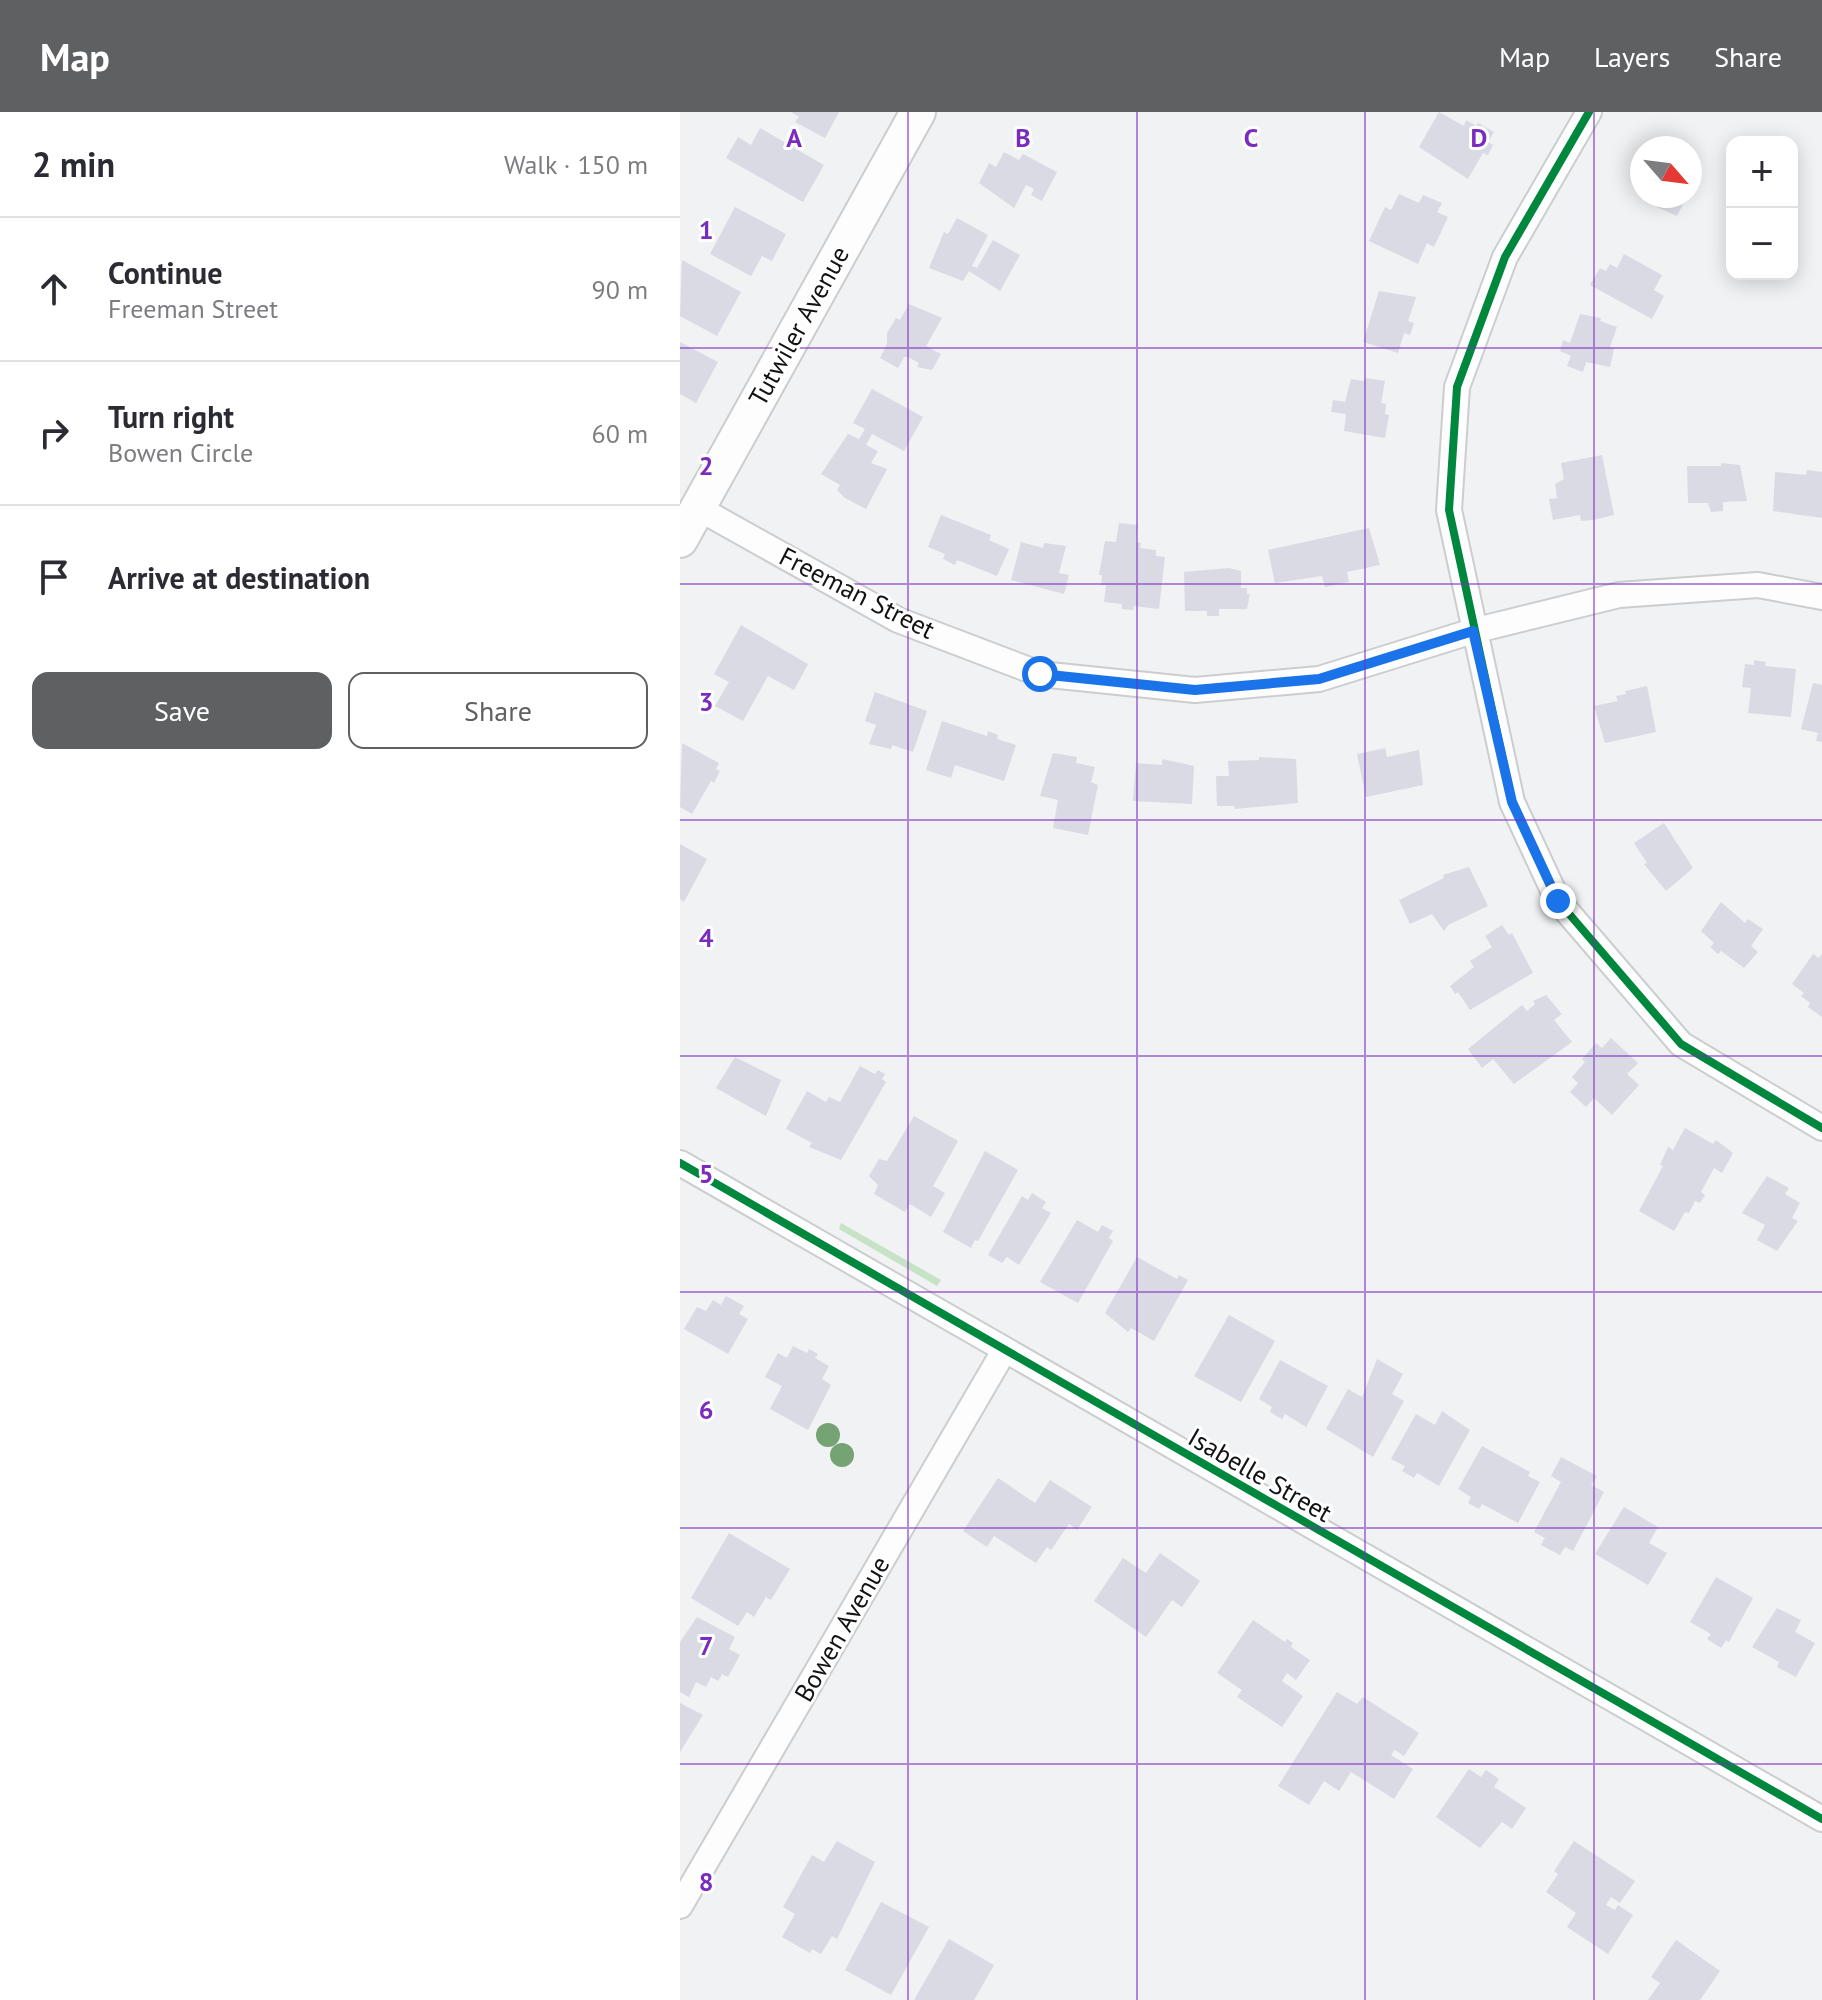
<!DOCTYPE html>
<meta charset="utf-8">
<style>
:root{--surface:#fff;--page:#f7f7f7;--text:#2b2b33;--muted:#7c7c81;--line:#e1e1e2;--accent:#5f6062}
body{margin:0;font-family:"PT Sans",sans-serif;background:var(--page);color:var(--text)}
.controls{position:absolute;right:24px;top:24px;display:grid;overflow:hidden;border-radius:16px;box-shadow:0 4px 20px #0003}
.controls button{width:72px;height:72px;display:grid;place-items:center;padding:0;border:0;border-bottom:2px solid var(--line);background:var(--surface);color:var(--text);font:40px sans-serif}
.compass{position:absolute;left:950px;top:24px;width:72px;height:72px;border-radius:50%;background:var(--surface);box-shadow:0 4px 20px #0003;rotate:118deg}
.stop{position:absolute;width:24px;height:24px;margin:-18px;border:6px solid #1a73e8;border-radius:50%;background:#fff}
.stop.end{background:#1a73e8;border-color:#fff;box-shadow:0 2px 8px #0008}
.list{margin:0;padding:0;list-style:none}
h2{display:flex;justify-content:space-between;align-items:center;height:104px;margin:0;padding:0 32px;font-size:34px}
h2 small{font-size:26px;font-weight:400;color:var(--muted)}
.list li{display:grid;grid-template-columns:52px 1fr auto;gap:24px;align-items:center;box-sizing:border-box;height:144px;padding:0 32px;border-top:2px solid var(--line)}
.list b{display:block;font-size:30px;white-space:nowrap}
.list p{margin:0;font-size:26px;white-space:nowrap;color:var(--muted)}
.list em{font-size:26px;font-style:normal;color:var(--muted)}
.actions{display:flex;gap:16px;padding:24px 32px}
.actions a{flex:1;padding:18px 0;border:2px solid var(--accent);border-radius:16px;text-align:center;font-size:28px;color:var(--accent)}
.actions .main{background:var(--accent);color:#fff}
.icon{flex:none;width:44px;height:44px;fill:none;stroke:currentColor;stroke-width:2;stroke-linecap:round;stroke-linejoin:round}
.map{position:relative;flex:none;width:1142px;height:1888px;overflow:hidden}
header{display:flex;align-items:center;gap:48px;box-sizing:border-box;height:112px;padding:0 40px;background:var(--accent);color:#fff}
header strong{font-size:38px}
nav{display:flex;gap:44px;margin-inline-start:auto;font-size:28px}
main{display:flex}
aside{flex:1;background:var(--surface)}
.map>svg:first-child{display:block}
.green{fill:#c7e3c6}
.building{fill:#dadae4}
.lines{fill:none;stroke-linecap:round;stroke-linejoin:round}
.street-casing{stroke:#cbcdce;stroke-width:28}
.secondary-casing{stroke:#cbcdce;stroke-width:38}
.street{stroke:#fdfdfd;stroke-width:24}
.secondary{stroke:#fdfdfd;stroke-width:34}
.cycleway-casing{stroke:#fff;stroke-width:13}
.cycleway{stroke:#00873e;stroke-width:8}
.tree{fill:#76a374}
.route{stroke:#1a73e8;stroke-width:10}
.grid{fill:none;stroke:#7b2cbf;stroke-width:2;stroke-opacity:0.55}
.labels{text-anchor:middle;stroke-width:6;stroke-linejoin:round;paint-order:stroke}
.street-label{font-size:26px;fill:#111214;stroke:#fff}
.grid-label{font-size:26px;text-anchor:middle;font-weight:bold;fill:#7b2cbf;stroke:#fff;stroke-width:6;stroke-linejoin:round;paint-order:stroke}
</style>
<header>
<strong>Map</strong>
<nav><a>Map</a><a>Layers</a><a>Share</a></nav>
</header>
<main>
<aside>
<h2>2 min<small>Walk · 150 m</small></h2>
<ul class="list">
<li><svg class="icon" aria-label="ahead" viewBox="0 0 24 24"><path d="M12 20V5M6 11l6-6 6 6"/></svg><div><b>Continue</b><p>Freeman Street</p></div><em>90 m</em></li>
<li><svg class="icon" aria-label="right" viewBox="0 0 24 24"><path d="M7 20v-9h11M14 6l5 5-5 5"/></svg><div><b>Turn right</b><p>Bowen Circle</p></div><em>60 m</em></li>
<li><svg class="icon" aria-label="arrive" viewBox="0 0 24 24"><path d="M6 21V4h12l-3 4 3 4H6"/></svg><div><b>Arrive at destination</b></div></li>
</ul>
<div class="actions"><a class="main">Save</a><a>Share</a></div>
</aside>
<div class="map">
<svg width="1142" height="1888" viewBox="0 0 1142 1888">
<rect width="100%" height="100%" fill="#f0f2f4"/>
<path class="green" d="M161 1111 261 1168 257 1174 159 1117Z"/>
<g class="building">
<path d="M111 0H159L145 26 115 10 119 5Z"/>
<path d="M759 0 784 14 786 8 795 13 790 25 798 11 814 20 808 30 813 33 808 43 803 41 788 67 739 35Z"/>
<path d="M80 16 144 53 123 90 46 46 58 25 71 33Z"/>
<path d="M324 40 339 48 343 42 377 60 362 89 351 83 354 77 346 73 334 96 299 71 309 51 316 55Z"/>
<path d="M1010 46 1021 52 1010 79Z"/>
<path d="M719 82 739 91 743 83 762 91 757 100 768 105 754 135 747 131 738 152 689 129 705 95 711 98Z"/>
<path d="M971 84H1007L997 104 967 91Z"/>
<path d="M55 95 106 122 92 149 82 144 71 164 30 142Z"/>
<path d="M277 106 308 123 292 154 297 156 313 128 340 143 320 179 289 159 283 169 249 156 264 120 268 122Z"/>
<path d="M944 142 982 163 974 178 984 184 972 207 910 173 920 156 926 159 930 152 937 156Z"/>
<path d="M2 148 61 180 37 224 0 204Z"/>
<path d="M699 179 736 185 728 209 734 211 730 223 724 221 718 241 683 230Z"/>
<path d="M229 192 262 206 246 234 261 242 252 258 237 255 239 251 228 245H224L218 256 200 246 207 232V221L216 206 220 208Z"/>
<path d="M900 202 921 206 920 209 937 215 930 235 934 237 930 255 906 250 903 260 887 254 891 244 880 239 883 228 890 231Z"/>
<path d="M0 230 38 250 16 291 0 282Z"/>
<path d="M685 266 705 269 701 291 706 292 705 302 709 303 705 326 664 319 666 302 651 300 653 288 665 290 671 267 684 269Z"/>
<path d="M192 277 243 305 224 339 192 322 186 333 198 339 191 351 207 357 186 397 165 386 157 378 160 373 141 362 168 322 179 327 185 317 173 311Z"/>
<path d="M922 343 934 403 913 408 901 409 900 403 873 408 869 387 877 386 875 372 884 367 881 351Z"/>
<path d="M1041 351 1060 353 1067 389 1043 390V399L1031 400 1028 391H1008L1007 354H1041Z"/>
<path d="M1127 358 1142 360V406L1093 399 1095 360 1126 363Z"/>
<path d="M261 403 311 423 309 428 329 437 317 464 277 448 275 453 263 447 265 442 248 435Z"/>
<path d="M439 411 458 413 456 430 461 431 460 436 476 438V444L485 445 479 497 454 494 453 498 442 497V492L424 490 426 473H421L422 463H419L425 429 436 430Z"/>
<path d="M689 416 700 453 667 460 669 470 645 475 642 464 595 471 588 438Z"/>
<path d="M341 430 363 436 364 431 386 434 379 461 389 463 384 482 331 468Z"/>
<path d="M549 456 561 459V476H567V482H570L567 497H539V504H527V499H505L504 460Z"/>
<path d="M61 513 128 552 114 578 88 564 63 609 35 594 49 570 34 562Z"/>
<path d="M1074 548 1086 550 1085 554 1116 557 1111 605 1068 601 1071 576 1062 575 1065 552 1074 553Z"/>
<path d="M1133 571 1142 573V630L1136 629 1138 621 1121 617Z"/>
<path d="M967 574 976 620 925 631 914 594 938 589 936 584 946 582 945 579Z"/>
<path d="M195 580 247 599 233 640 212 633 211 637 189 632 196 613 185 609Z"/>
<path d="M262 609 307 624 308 619 318 623 317 627 336 633 324 669 275 653 271 666 246 658Z"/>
<path d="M2 631 39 651 36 657 40 659 34 671 31 669 12 702 0 695Z"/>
<path d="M705 636 707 645 739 638 743 673 686 685 677 642Z"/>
<path d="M373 641 397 645 396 651 415 655 411 670 418 673 408 723 373 716 378 688 360 684Z"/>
<path d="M579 645 616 647 618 691 555 697 554 694H537L536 664H549L548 649 579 648Z"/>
<path d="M482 647 514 654 512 692 453 689 456 651 482 653Z"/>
<path d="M984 711 1013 756 986 779 964 752 967 751 954 731Z"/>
<path d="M0 732 27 747 4 790 0 787Z"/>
<path d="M789 755 808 794 768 813 764 819 752 802 730 812 719 788 764 766 763 763Z"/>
<path d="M1041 790 1065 811 1068 807 1083 817 1071 834 1078 840 1064 856 1041 839 1038 842 1030 835 1034 831 1021 819Z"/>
<path d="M822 813 829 823 832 821 853 861 790 898 778 880 775 882 770 874 794 855 790 849 812 835 805 824Z"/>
<path d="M1133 842 1139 846 1142 842V905L1128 895 1130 891 1121 884 1124 881 1112 872Z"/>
<path d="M866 883 882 902 874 908 892 930 834 972 813 947 802 956 788 937 842 893 847 899 855 892 853 889Z"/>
<path d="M931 926 958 951 947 962 959 973 932 1003 914 986 906 995 890 980 898 971 892 965 905 950 902 947 916 931 922 936Z"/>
<path d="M55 945 101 968 86 1004 36 976Z"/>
<path d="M180 954 195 962 198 958 205 962 202 967 206 970 161 1048 129 1035 132 1031 106 1017 127 979 146 990 149 985 160 990Z"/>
<path d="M234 1004 278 1029 253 1074 265 1081 251 1105 230 1092 225 1100 194 1082 198 1073 189 1064 199 1047 207 1049Z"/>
<path d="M1005 1016 1033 1032 1036 1028 1053 1041 1042 1061 1034 1056 1021 1080 1025 1083 1020 1091 1015 1089 1009 1101 1005 1100 994 1119 959 1099 983 1054 980 1053 988 1035 993 1038Z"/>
<path d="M305 1039 338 1058 298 1129 295 1128 291 1136 263 1120Z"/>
<path d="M1087 1064 1109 1076 1105 1082 1120 1091 1112 1106 1118 1109 1097 1139 1077 1128 1085 1113 1062 1101Z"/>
<path d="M352 1081 366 1090 362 1096 371 1101 339 1153 327 1145 322 1151 308 1143 342 1084 348 1088Z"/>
<path d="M397 1108 418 1120 422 1113 433 1119 429 1126 433 1129 398 1191 360 1170Z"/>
<path d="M457 1145 497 1167 499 1163 508 1168 474 1229 451 1216 448 1220 425 1201Z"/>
<path d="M46 1184 64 1194 59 1202 68 1207 48 1242 4 1217 17 1195 26 1199 33 1188 41 1193Z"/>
<path d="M549 1203 595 1229 561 1290 514 1264Z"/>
<path d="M113 1234 127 1241 129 1237 138 1242 135 1246 149 1254 142 1267 151 1273 128 1318 90 1297 102 1274 85 1265 98 1241 107 1246Z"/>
<path d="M697 1247 723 1262 712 1282 724 1289 693 1345 646 1317 668 1277 682 1285Z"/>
<path d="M600 1248 648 1274 626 1315 605 1302 602 1307 598 1305 590 1300 592 1295 579 1287Z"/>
<path d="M762 1299 790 1318 759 1374 737 1361 734 1366 722 1359 725 1354 711 1347 736 1302 755 1313Z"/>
<path d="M802 1334 850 1360 848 1364 860 1370 838 1411 802 1392 799 1397 788 1391 791 1385 778 1377Z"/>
<path d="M881 1345 917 1364 911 1373 924 1380 893 1439 885 1435 880 1443 861 1433 865 1426 854 1420 881 1370 871 1364Z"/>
<path d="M318 1366 355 1391 370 1368 412 1395 397 1418 389 1412 371 1438 367 1435 356 1451 314 1424 307 1435 283 1419Z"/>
<path d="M944 1395 978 1415 969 1431 987 1441 968 1473 915 1442Z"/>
<path d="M49 1421 110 1457 91 1488 86 1485 74 1505 67 1500 58 1514 11 1486Z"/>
<path d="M480 1441 520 1469 502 1495 492 1488 466 1525 414 1489 443 1446 466 1461Z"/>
<path d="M1036 1465 1073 1486 1049 1530 1046 1528 1041 1536 1027 1527 1031 1522 1010 1510Z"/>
<path d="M1097 1496 1121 1508 1115 1520 1135 1531 1116 1565 1097 1555 1099 1550 1072 1535Z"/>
<path d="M17 1505 55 1525 49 1537 60 1543 48 1565 42 1562 38 1569 31 1565 26 1575 16 1570 9 1585 0 1580V1530Z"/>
<path d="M573 1508 605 1530 607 1527 613 1531 611 1535 630 1548 616 1568 607 1561 602 1569 623 1584 602 1615 557 1585 562 1578 537 1561Z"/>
<path d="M657 1580 677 1592 683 1585 739 1621 724 1644 715 1638 711 1643 733 1657 714 1687 671 1660 659 1679 644 1669 629 1693 598 1674Z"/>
<path d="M0 1591 23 1603 0 1640Z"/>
<path d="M789 1657 801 1665 806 1658 819 1667 814 1675 846 1696 832 1717 822 1710 800 1736 756 1705Z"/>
<path d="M157 1729 195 1750 157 1827 152 1824 141 1842 132 1837 130 1841 102 1825 115 1802 103 1795 132 1743 144 1750Z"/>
<path d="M894 1729 955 1769 940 1791 931 1785 926 1793 935 1798 938 1793 953 1803 928 1842 887 1815 896 1801 866 1780 878 1762 874 1759Z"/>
<path d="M201 1790 249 1815 211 1883 165 1858Z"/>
<path d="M269 1827 314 1853 294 1888H234Z"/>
<path d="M996 1828 1040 1859 1020 1888H968L980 1871 971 1865Z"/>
</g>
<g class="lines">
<defs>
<g id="street">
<path d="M909 0 825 145 777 275 769 398 832 690 878 789 1001 932 1142 1016"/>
<path d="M18 396 218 508 360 562 515 578 639 567 793 519 939 483 1078 473 1142 485"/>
<path d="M0 1051 1142 1707"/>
<path d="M0 1794 324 1239"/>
</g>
<path id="secondary" d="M0 428 238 0"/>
</defs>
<use href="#street" class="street-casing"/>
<use href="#secondary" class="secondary-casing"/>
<use href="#street" class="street"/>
<use href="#secondary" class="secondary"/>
<defs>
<g id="cycleway">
<path d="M909 0 825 145 777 275 769 398 832 690 878 789 1001 932 1142 1016"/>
<path d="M0 1051 1142 1707"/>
</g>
</defs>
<use href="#cycleway" class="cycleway-casing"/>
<use href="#cycleway" class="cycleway"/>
</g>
<g class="tree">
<circle cx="148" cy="1323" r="12"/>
<circle cx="162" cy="1343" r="12"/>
</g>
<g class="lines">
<path class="route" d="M360 562 515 578 639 567 793 519 832 690 878 789"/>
</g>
<path class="grid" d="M228 0V1888M457 0V1888M685 0V1888M914 0V1888M0 236H1142M0 472H1142M0 708H1142M0 944H1142M0 1180H1142M0 1416H1142M0 1652H1142"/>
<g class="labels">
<g class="street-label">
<text transform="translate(119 214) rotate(-61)" y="9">Tutwiler Avenue</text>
<text transform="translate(177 481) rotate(27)" y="9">Freeman Street</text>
<text transform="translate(580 1363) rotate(30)" y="9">Isabelle Street</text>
<text transform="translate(162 1517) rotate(-60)" y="9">Bowen Avenue</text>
</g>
</g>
<g class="grid-label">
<text x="114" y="35">A</text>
<text x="343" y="35">B</text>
<text x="571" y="35">C</text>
<text x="799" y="35">D</text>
<text x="26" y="127">1</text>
<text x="26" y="363">2</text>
<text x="26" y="599">3</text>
<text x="26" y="835">4</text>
<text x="26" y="1071">5</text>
<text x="26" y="1307">6</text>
<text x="26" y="1543">7</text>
<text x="26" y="1779">8</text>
</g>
</svg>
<div class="controls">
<button>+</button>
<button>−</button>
</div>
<svg class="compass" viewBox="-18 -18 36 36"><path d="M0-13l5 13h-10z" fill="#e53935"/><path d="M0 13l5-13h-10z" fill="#7c7c81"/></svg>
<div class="stop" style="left:360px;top:562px"></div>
<div class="stop end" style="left:878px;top:789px"></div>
</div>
</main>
